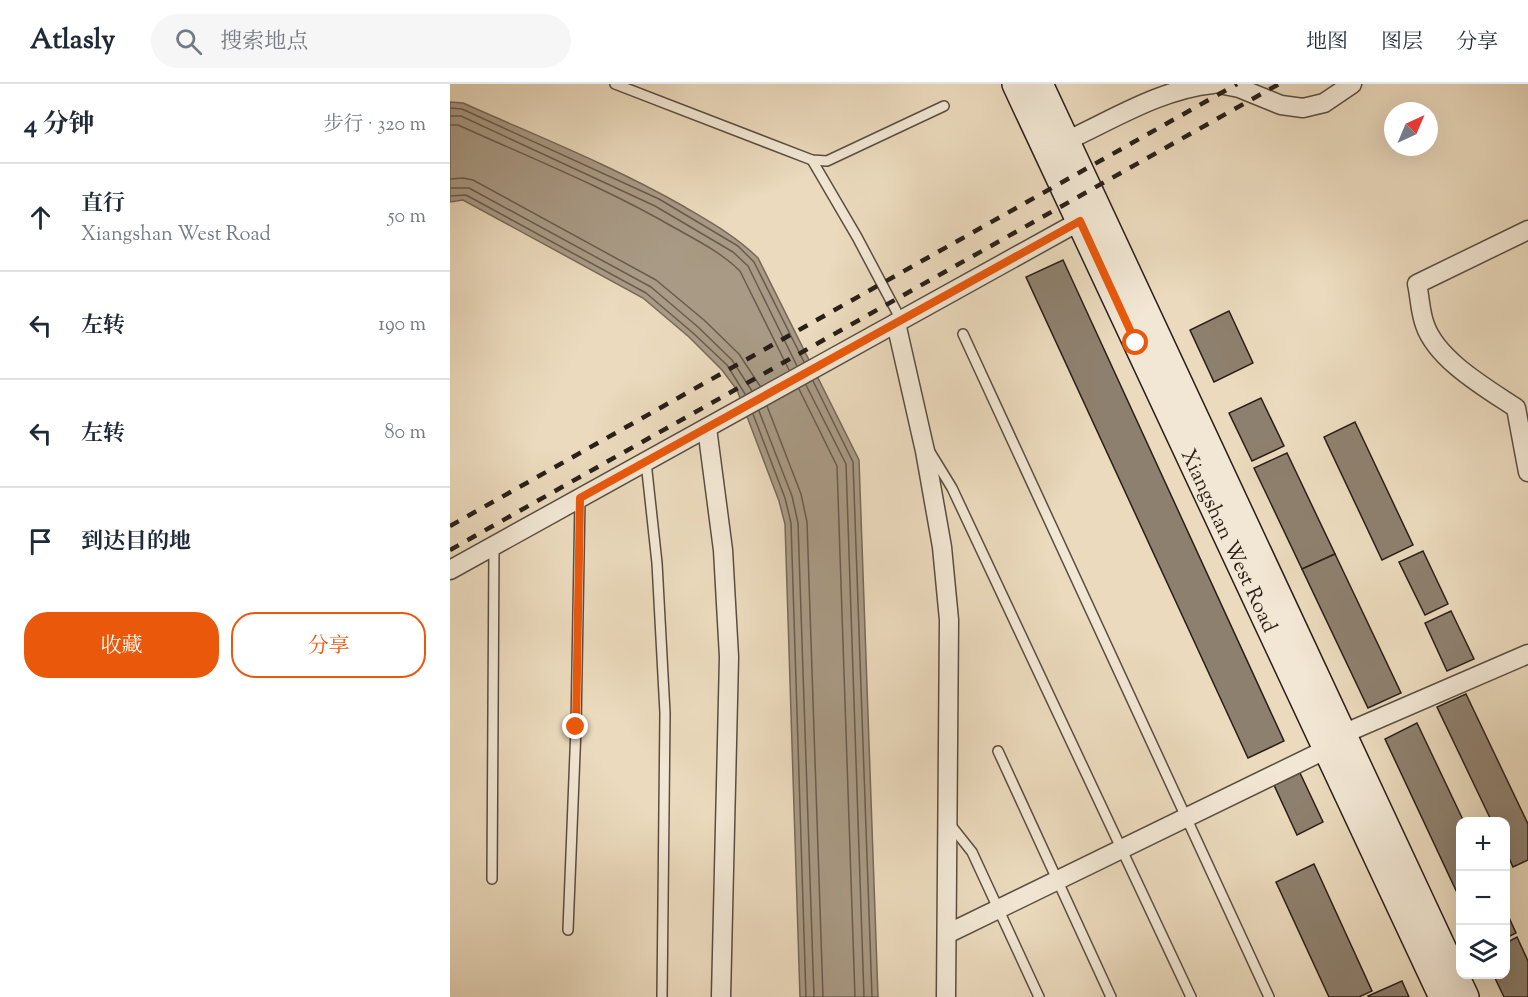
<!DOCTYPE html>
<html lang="zh">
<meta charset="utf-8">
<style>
:root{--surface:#fff;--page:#f6f6f7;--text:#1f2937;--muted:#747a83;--line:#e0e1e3;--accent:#ea580c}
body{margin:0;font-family:"Sorts Mill Goudy","Noto Serif SC",serif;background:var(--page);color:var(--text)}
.controls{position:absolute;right:18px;bottom:18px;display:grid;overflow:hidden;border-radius:12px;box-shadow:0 6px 24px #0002}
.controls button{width:54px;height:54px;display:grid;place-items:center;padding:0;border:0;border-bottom:2px solid var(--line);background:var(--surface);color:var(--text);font:30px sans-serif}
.compass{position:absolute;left:934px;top:18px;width:54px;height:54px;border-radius:50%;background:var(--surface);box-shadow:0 6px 24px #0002;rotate:44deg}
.stop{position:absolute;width:18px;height:18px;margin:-14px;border:4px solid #ea580c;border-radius:50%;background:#fff}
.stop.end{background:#ea580c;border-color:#fff;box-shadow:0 2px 6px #0008}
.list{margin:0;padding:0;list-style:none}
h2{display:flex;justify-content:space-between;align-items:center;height:78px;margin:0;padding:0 24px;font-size:26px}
h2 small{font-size:20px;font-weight:400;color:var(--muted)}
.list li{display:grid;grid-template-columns:39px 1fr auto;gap:18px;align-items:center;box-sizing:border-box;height:108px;padding:0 24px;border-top:2px solid var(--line)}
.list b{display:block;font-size:22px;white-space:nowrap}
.list p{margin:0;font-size:20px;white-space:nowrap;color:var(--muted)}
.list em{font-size:20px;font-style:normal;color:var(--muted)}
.actions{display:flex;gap:12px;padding:18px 24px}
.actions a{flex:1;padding:14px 0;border:2px solid var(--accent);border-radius:24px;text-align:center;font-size:21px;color:var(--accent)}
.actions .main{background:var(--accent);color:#fff}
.icon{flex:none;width:33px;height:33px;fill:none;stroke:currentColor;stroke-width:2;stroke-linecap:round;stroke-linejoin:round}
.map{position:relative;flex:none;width:1078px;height:913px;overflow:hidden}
header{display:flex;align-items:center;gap:36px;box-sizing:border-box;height:84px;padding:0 30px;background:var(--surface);border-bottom:2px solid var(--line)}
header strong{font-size:28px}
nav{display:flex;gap:33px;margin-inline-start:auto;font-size:21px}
.search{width:420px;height:54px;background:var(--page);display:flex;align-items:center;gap:15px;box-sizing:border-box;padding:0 21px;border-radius:33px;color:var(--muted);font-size:22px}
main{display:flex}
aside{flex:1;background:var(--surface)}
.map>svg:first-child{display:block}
.water{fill:#a99a85;stroke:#766959;stroke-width:1.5}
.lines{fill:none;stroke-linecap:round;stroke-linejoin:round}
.shore{stroke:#695c4e;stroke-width:1.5}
.building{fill:#8e806e;stroke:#291f18;stroke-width:1.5}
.lane-casing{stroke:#5a4e41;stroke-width:12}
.street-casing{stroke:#5a4e41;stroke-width:21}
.secondary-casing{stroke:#291f18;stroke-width:30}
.lane{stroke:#f2e7d4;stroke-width:9}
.street{stroke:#f2e7d4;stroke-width:18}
.secondary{stroke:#f2e7d4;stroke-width:27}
.rail{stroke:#291f18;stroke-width:4.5;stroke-dasharray:10 10;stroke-linecap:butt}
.route{stroke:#ea580c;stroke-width:8}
.labels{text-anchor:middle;stroke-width:6;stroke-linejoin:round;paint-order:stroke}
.street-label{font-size:21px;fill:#291f18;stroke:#f2e7d4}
</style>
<header>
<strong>Atlasly</strong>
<div class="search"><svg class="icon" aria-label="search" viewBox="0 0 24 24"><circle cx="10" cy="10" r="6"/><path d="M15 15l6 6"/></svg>搜索地点</div>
<nav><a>地图</a><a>图层</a><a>分享</a></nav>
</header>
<main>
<aside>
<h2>4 分钟<small>步行 · 320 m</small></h2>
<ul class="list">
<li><svg class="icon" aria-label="ahead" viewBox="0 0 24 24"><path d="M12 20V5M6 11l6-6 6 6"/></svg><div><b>直行</b><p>Xiangshan West Road</p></div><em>50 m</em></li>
<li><svg class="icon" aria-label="left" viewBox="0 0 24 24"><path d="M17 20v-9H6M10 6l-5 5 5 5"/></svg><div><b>左转</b></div><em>190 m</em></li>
<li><svg class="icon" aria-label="left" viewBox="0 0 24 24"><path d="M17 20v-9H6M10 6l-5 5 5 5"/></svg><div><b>左转</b></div><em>80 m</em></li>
<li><svg class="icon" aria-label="arrive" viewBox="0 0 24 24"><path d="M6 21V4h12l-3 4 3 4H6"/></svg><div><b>到达目的地</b></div></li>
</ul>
<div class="actions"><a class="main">收藏</a><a>分享</a></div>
</aside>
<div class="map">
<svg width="1078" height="913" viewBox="0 0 1078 913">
<rect width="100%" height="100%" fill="#ebdabd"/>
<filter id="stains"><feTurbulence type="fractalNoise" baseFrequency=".00333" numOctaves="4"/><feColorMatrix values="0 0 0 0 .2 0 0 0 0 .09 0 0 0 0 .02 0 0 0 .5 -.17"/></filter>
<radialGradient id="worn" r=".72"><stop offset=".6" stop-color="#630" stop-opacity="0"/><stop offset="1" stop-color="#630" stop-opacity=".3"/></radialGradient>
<path class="water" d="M0 18 13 19C87 52 163 82 233 122 260 138 286 152 308 174L409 376 428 913H350L335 440 329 417 287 306 272 286 239 253 193 214 13 116 0 118Z"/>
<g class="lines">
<g class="shore">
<path d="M0 24 12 25 209 115 288 162 304 178 354 278"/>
<path d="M0 32H11L205 122 283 168 298 182 347 282"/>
<path d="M0 41H8C81 74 156 104 225 144 248 157 272 169 290 187L339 286"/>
<path d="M0 95 13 94 23 96 206 196 254 236 289 270 310 302"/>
<path d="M0 104H19L201 203 248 243 282 276 302 307"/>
<path d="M0 112 16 111 196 209 243 249 277 281 295 310"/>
<path d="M363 297 403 378 422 913"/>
<path d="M356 301 396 380 414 913"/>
<path d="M349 305 387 382 405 913"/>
<path d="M317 322 351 410 357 438 373 913"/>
<path d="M309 327 342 412 348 439 364 913"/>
<path d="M303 330 335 414 341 439 356 913"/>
</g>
</g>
<g class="building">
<path d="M613 176 834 657 798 674 576 193Z"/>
<path d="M779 227 803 279 764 298 740 246Z"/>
<path d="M811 314 834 362 802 377 779 329Z"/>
<path d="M905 338 963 461 932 476 874 353Z"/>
<path d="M837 369 885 470 852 485 804 384Z"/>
<path d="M973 467 998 520 975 531 949 478Z"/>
<path d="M885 470 951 609 918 624 852 485Z"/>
<path d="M1001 527 1024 575 997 587 975 539Z"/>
<path d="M1016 610 1078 740V776L1063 783 1056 767V738H1042L987 623Z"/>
<path d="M967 639 1014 738H1010V815L935 655Z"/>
<path d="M850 689 873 738 847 751 824 701Z"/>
<path d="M864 780 922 907 909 913H879L826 798Z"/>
<path d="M1056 827 1066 849 1056 854Z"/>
<path d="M1067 853 1078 877V913H1054L1043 890H1056V859Z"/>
<path d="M952 897 959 913H919L918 912Z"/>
</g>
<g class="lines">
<defs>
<g id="lane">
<path d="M165 0 362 76 377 77 494 22"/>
<path d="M362 76 407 153 451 236"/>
<path d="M513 250 819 913"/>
<path d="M480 368 502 404 741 913"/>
<path d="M196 378 207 479 215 629 212 913"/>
<path d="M548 667 661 913"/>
<path d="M499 739 522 768 589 913"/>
<path d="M42 795 44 462"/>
<path d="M118 846 126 643 130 414"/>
</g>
<g id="street">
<path d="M769 0 789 4 831 21 853 24 874 19 902 0"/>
<path d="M616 57C662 36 711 5 763 0"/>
<path d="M1078 146 967 200C970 213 970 228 975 241 987 276 1036 304 1066 324L1078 388"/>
<path d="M446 239 475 367 492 463 499 536 496 913"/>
<path d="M257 344 273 466 279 573 271 913"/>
<path d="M0 486 630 137"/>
<path d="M893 650 1078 570"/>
<path d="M497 850 877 665"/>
</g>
<g id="secondary">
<path id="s1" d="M566 0 993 913"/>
<path d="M589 0 1015 913"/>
</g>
</defs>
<use href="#lane" class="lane-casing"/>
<use href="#street" class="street-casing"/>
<use href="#secondary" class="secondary-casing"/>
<use href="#lane" class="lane"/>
<use href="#street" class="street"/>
<use href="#secondary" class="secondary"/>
<g class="rail">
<path d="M0 442 787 0"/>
<path d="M0 466 829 0"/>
</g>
</g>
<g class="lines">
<path class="route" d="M126 643 130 414 630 137 686 259"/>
</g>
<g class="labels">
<g class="street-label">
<text dy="7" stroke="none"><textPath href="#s1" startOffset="504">Xiangshan West Road</textPath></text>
</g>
</g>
<rect width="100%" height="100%" filter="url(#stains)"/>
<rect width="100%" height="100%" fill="url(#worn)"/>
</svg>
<div class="controls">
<button>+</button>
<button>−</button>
<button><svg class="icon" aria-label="layers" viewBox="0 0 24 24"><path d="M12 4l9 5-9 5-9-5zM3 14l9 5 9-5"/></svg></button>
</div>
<svg class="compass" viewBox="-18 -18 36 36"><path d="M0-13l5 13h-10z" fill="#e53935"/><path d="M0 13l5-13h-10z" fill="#747a83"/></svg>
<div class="stop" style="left:686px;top:259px"></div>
<div class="stop end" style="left:126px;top:643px"></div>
</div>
</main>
